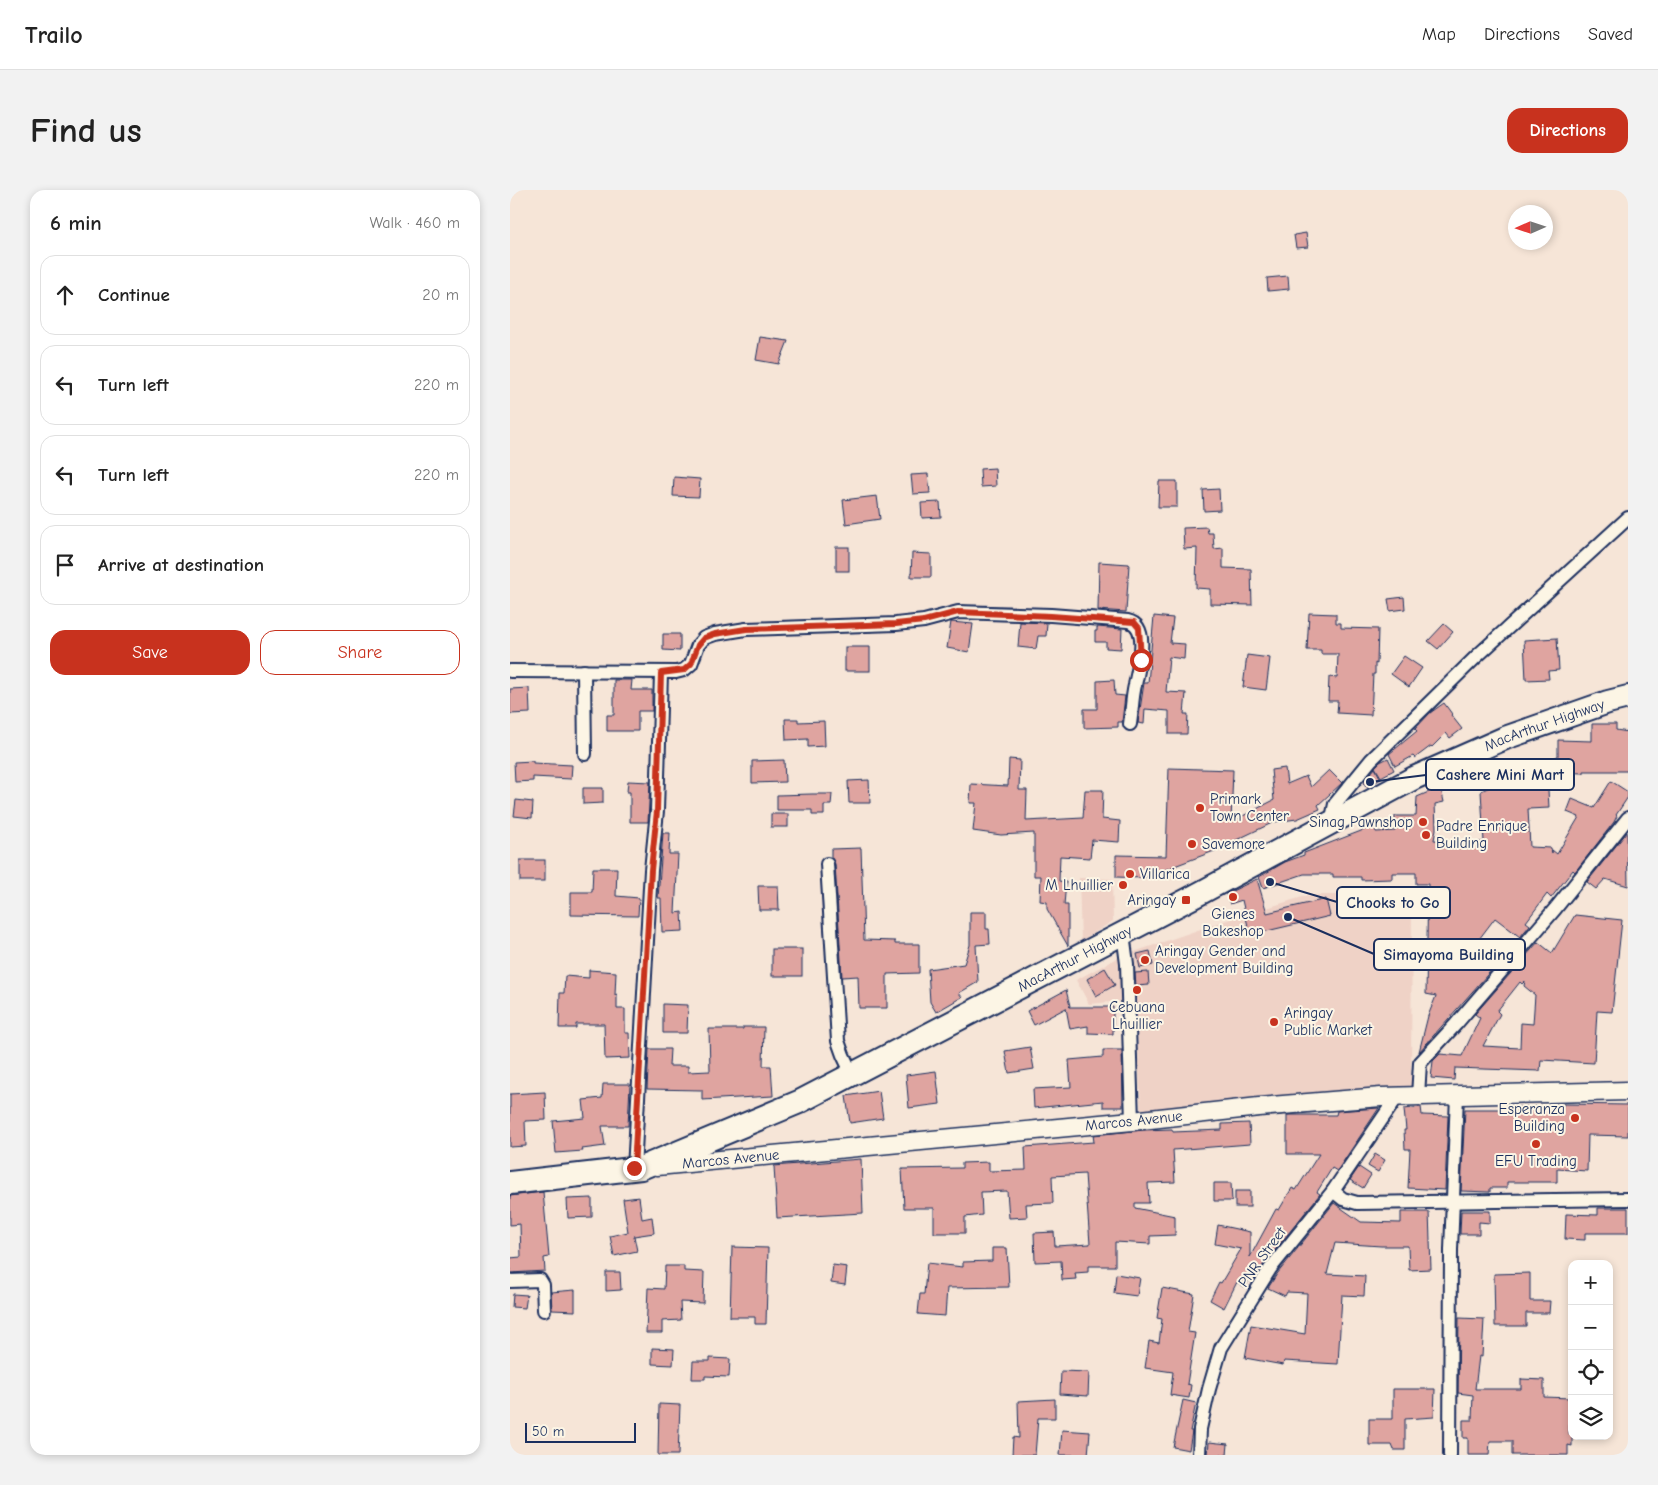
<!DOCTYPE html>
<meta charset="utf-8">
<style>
:root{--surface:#fff;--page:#f2f2f2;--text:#222;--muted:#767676;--line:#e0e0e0;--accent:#c8321e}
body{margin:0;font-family:"Comic Neue",sans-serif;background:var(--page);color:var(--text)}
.controls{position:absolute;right:15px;bottom:15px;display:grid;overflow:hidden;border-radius:10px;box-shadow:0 2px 8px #0003}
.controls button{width:45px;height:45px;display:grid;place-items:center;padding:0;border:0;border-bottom:1px solid var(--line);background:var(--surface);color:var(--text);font:25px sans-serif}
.compass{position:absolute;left:998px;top:15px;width:45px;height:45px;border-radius:50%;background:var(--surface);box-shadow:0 2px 8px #0003;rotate:267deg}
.scale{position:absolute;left:15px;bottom:12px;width:111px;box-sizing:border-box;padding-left:5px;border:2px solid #1b2f5e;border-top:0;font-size:14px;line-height:18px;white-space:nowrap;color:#1b2f5e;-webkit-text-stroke:4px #fcf5e5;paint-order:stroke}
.stop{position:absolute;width:15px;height:15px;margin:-11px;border:4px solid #c8321e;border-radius:50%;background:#fff}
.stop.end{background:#c8321e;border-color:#fff;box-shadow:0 1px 5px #0008}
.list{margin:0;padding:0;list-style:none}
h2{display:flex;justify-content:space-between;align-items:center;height:65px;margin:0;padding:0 20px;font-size:21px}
h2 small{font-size:16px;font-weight:400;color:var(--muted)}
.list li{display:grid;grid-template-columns:32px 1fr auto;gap:15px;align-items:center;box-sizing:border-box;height:80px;margin:0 10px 10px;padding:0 10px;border:1px solid var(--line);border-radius:15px}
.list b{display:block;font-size:19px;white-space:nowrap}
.list em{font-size:16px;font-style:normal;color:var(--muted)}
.actions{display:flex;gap:10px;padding:15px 20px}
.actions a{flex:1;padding:11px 0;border:1px solid var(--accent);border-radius:15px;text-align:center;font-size:18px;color:var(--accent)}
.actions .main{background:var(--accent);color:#fff}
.icon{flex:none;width:28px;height:28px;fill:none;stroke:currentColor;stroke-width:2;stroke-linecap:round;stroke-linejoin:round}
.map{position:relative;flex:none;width:1118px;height:1265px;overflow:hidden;border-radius:15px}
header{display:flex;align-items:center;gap:30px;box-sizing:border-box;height:70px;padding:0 25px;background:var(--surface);border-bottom:1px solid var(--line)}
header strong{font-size:24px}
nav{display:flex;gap:28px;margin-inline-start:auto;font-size:18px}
.intro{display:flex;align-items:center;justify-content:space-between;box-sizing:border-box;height:120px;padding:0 30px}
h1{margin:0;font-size:35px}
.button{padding:12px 22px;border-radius:15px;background:var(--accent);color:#fff;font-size:18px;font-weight:700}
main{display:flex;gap:30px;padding:0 30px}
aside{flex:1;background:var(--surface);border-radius:15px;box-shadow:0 2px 8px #0003}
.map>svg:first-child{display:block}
.built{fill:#efd2c6}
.building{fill:#dfa4a0;stroke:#1b2f5e;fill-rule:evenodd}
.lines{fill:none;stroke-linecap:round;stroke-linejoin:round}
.street-casing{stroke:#1b2f5e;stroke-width:16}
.secondary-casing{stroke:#1b2f5e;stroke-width:21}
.highway-casing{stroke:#1b2f5e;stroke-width:26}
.street{stroke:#fcf5e5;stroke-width:12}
.secondary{stroke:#fcf5e5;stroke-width:18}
.highway{stroke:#fcf5e5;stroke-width:22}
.route{stroke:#c8321e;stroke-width:6}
.poi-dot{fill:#c8321e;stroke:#fcf5e5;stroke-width:2}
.labels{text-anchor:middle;stroke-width:4;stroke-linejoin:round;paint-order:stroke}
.street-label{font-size:15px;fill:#1b2f5e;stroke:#fcf5e5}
.poi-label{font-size:15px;fill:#1b2f5e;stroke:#fcf5e5;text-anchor:start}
.leader{fill:none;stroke:#1b2f5e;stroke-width:2}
.callout-dot{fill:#1b2f5e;stroke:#fcf5e5;stroke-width:2}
.callout{fill:#fcf5e5;stroke:#1b2f5e;stroke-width:2}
.callout-label{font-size:16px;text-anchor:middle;font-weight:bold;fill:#1b2f5e}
</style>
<header>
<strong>Trailo</strong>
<nav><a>Map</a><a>Directions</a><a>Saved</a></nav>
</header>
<div class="intro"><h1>Find us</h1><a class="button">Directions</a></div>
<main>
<aside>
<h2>6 min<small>Walk · 460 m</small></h2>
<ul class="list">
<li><svg class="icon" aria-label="ahead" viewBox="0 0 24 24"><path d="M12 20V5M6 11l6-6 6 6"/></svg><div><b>Continue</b></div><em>20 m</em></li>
<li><svg class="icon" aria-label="left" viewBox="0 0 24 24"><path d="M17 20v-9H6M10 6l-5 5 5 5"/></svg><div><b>Turn left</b></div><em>220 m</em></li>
<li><svg class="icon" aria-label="left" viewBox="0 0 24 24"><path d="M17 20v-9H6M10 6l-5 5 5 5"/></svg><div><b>Turn left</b></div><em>220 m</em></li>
<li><svg class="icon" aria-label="arrive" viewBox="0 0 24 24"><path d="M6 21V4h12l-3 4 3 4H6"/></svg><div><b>Arrive at destination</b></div></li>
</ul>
<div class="actions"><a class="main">Save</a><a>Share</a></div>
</aside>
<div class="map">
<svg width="1118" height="1265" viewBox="0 0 1118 1265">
<rect width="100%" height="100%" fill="#f6e5d7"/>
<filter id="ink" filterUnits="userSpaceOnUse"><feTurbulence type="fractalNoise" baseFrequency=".02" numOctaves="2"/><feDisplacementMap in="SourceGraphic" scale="10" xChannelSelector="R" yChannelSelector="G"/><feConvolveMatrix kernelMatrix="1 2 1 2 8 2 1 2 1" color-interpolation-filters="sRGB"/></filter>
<g filter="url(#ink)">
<g class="built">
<path d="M569 688 602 689 603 731 571 751Z"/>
<path d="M799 705H902L901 902 631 922 624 762 717 730Z"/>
<path d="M611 766V811L579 814 566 790Z"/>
</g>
<g class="building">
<path d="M796 43 798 57 786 58 784 45Z"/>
<path d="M778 86 779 99 758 101 757 88Z"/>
<path d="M250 147 278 151 269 174 246 170Z"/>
<path d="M485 278 486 296 471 297 470 279Z"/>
<path d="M418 284 420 303 403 304 401 285Z"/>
<path d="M164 287 190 289 189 307 163 306Z"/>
<path d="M649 291H667V317H648Z"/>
<path d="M709 299 710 320 694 321 693 300Z"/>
<path d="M367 306 370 329 336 334 333 310Z"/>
<path d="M430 312 431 327 412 328 411 313Z"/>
<path d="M697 337 698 343H703L704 359 713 358V378L741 379 742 415 700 414V399L686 398 687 358 674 359 673 338Z"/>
<rect x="326" y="357" width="13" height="24"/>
<path d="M402 363 421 364V387H401Z"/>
<path d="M589 372 619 374 616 422 588 420Z"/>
<path d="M894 407 895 419 880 421 878 409Z"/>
<path d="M799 423 826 424V433H831V438L868 439 867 474 865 473V484H863L861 525 827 523 828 511H818L819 487 827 488 828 464H811V460H797Z"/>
<path d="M644 426 663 428 660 453 675 454 674 469 659 467 656 502 676 503 674 524H678L677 544H659V521L635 519 634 534 628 533 634 493H638Z"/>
<path d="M441 432 463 434 459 462 437 458Z"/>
<path d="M510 432 537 433 536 446H528L526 459 508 457Z"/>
<path d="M934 434 943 442 928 459 918 451Z"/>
<path d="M587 437 612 439 611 459 596 458V452H585V441H587Z"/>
<path d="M153 444H170V461L153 460Z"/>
<path d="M1047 448 1049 480 1038 481 1039 489 1016 490 1014 450Z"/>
<rect x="335" y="457" width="25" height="24"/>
<path d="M737 465 760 468 756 500 733 497Z"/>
<path d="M894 466 912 478 899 497 881 484Z"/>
<path d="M104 490H122L121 500H142V521H128V541H97V525H104Z"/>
<path d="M604 490 605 505 615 506 612 532H608V537L574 538V519H587V491Z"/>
<path d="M19 498 20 523 0 524V499Z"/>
<path d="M934 513 942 524 941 525 952 539 940 548 936 543 922 557 921 556 905 568 903 566 885 576 879 564 907 541 905 539 920 523Z"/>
<path d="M275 529H288V532L314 531 315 556 298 557V549L276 550Z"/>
<path d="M1082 534H1106V540L1118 542V581H1074V583L1037 582 1039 618 1018 619 1020 657 1041 658 1042 663V660L1047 664 1069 627 1057 622 1062 609 1084 618 1101 591 1118 602V607L1106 625 1107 626 1104 632 1065 682 1063 680 1041 708 1037 704 1016 732 1020 735 1010 747 985 728 963 757 985 776 909 862 918 826 926 806 916 804 918 694H906V683H882V689L851 690V687H823V684H794L753 698 749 687 775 672 794 665V663L864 636 866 642 885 641V626H906L907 607 921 601 931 599 934 612 925 614 926 639 924 650 944 651V653L974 652 971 601 1048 566V550L1082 551Z"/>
<path d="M878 568 884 580 871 587 865 577 870 572Z"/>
<path d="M499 569 510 570 509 600H517L516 631 573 628 575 600H593L592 629 610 631 609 652 582 650 580 668 550 666 549 691 556 692 554 715H558V756L537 719V712L530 711 531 686H524V643L491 645 463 641 466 613H460L461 594 498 596Z"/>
<path d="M274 570 275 592 242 593V571Z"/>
<path d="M23 571V573L62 575 61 589 23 587V591L5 592 4 572Z"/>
<path d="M659 578 723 580 721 632 764 610 761 580 775 578 777 594 796 586 801 597 819 580 832 593 808 615 810 619 787 629 764 632 720 653V655L633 688 606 687V665L656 666Z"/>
<path d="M865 578 871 589 856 597 854 592Z"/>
<path d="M359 590 360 613H339L338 591Z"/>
<path d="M118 591 140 592 138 632H120V602H117Z"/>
<path d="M73 598H93V613L73 614Z"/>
<path d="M302 604H322L321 615H314V625H302V620H267V605Z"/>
<path d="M6 610 23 612 22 628 4 626Z"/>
<rect x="261" y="624" width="17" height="13"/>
<path d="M1117 642 1118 696 1095 689 1086 699 1077 692Z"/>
<path d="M153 643H160L159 664H168L165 723 172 722 173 741 152 742 151 708H148Z"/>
<path d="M351 658 354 750 385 751V754H409V783L377 784V818H349L348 786 332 787 325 674 321 667V659Z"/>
<rect x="10" y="670" width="25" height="21"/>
<path d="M83 678H107L106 706 129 708 128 726 61 725V702H82Z"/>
<path d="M747 689 757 723 816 709 820 726 740 745 732 710 720 714 716 704Z"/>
<path d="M248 696H268L269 720H249Z"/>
<path d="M460 722H476V739H479L480 754 466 755 468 792 449 803 452 807 426 822 420 812 418 779 454 774 460 755Z"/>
<path d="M1065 725 1112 730 1102 822 1087 821 1084 873 1031 870 1030 881 945 878 944 890 921 888 923 871 930 864 952 866 970 828 965 824 1028 752 1042 763ZM1015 791 1014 796 1025 805 1023 834 1011 833 1010 858 973 856 990 824 987 821 1010 792 1012 794Z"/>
<rect x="262" y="759" width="30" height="27"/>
<path d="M640 761 643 775 630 778 627 764Z"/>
<path d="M595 778 605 795 586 806 577 789Z"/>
<path d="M79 780 106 782 105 805 107 804V819H115V843H119L120 868 95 869 94 834H66V838H49L50 803H54L55 786 79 788Z"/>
<path d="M638 782 639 795 626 796 625 783Z"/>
<path d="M556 800 560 816 559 817H603V844L578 843V836L560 839 556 818 524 835 517 821Z"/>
<path d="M153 814 178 815 177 843H153Z"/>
<path d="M233 837H254L253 876H261L263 906 192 910V900L137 899 139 859H160L159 876H178V882L200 881 199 839H233Z"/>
<path d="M520 857 524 879 499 883 495 861Z"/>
<path d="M593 860H612L613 917H593V911L524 918 523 899 561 897 559 870 593 867Z"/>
<path d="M426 881 430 914 399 918 396 885Z"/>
<path d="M93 894H120L118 936H92L95 956 72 959 73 961 46 963 43 931 75 928 73 910 92 908Z"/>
<path d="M369 901 373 928 340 933 336 906Z"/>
<path d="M35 902 36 930 15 931 16 956 0 957V904Z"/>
<path d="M1053 914 1118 915V946L1078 945 1077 981 1047 979V992H997V998H980V1002L951 1001 955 919H1005V917L1053 916Z"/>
<path d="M911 917 912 925 938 926 935 1000 898 998 900 959H895L894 940H896L894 919Z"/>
<path d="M869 918 827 981 822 978 807 1002 810 1004 754 1074 742 1092 739 1090 735 1097 727 1092 714 1118 700 1110 709 1092 711 1093 731 1059 705 1054 708 1035 740 1042V1067L766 1019 769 1020 782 998 786 1000 809 964H777V925H826L827 921Z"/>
<path d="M739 933 740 954 663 960 665 992 638 993 639 1013H625V1018L665 1026V1045L640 1046V1054L605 1052V1076H578V1082L565 1083 566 1089 552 1090 551 1071 525 1072 524 1043 544 1042 545 1056 580 1054 575 984 542 986 543 1013 516 1014 517 1027 499 1028 497 1001 471 1002 472 1025 455 1027V1043H424V1018H394L392 979 452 978V973L479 972V981L516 980 515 957 584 952 583 945 634 940 662 939 663 942 712 940V934Z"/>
<path d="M865 964 875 970 868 982 858 976Z"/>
<path d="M351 969 353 1023 267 1028 264 976Z"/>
<path d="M849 977 861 985 853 998 840 990Z"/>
<path d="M704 993H721L722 1011H704Z"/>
<rect x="725" y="1001" width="15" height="16"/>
<path d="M33 1002 39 1067 34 1068 35 1081 0 1083V1068L11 1067 10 1034 0 1035V1006Z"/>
<path d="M129 1007 132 1029 142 1027 144 1043 124 1046 127 1061 104 1066 100 1046 118 1042 113 1009Z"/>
<path d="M82 1008V1027L58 1028 57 1009Z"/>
<path d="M824 1013 851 1032 891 1033V1022H919L921 1079 899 1080 898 1056H871L825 1053 817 1084 855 1086 854 1106 832 1105 828 1174 774 1171 773 1175 735 1168 741 1135 795 1144 797 1103 777 1102 775 1106 758 1098 767 1084Z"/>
<path d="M1088 1018H1118V1043H1075V1050L1055 1049 1056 1024 1088 1025Z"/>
<path d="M951 1021H980V1033L969 1032V1044H950Z"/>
<path d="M222 1057 258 1058 256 1134H245V1127H220Z"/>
<path d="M482 1058H497L499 1097 437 1098 435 1126 408 1124 410 1104H414L417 1073 453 1077V1072L482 1071Z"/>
<path d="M323 1075 337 1077 335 1095 321 1093Z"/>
<path d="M155 1076H174V1081L194 1082 193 1113 170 1112 171 1130 152 1131V1143H136L138 1098 154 1099Z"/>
<path d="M96 1082H110L111 1100 96 1101Z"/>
<path d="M1020 1083V1111H1040L1039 1123H1016V1136H985L984 1084Z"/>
<path d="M606 1084 630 1088 627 1106 604 1103Z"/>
<path d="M652 1098 684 1104 678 1142 685 1143 677 1194 681 1195 679 1208 660 1205 663 1182 635 1178 639 1151 649 1153 652 1129 647 1128Z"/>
<path d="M65 1100V1121L42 1120 41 1102Z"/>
<path d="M3 1104 17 1105 15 1118 2 1117Z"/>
<path d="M949 1128 974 1129 972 1167 969 1166 965 1199H1011V1189L1034 1190V1207L1060 1208 1059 1244H1062V1256L1058 1255V1265H1002V1251H980L979 1265H958V1248H953V1230H962L963 1205 948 1203Z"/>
<path d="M142 1158 164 1159 163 1175 142 1174Z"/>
<path d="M200 1168 220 1169 219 1187 195 1186V1189H182L183 1171H200Z"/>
<path d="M551 1181 579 1182 578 1206 550 1204Z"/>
<path d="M883 1199H925L924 1227 895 1229V1260H884L882 1255H859V1229H883Z"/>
<path d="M545 1209V1228H528L525 1265H502L503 1247 509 1248 508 1211Z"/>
<path d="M673 1210 686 1213 680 1241H682L679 1260 663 1257Z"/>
<path d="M149 1214 170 1215 168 1265H148Z"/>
<path d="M552 1240 580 1242 578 1265H550Z"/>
<path d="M699 1252 718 1254 717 1265H698Z"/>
</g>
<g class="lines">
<defs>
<g id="street">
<path d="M0 481 166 482 174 480 181 474 188 455 194 448 205 444 236 439 386 434 414 431 448 422 541 425 618 431C641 436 628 479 625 495 622 508 622 521 620 534"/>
<path d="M74 481 75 564"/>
<path d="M821 633 825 614 861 570 966 467 1118 328"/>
<path d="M317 674 328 851 333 865 342 884"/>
<path d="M613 743 617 774 622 931"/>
<path d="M908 906 910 873 946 834 1045 719 1118 628"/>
<path d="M124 979 141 680 147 621 151 483"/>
<path d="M823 1001 833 1009 847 1013 1118 1009"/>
<path d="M0 1091 30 1090 33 1095 34 1120"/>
<path d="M689 1265 690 1239 699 1199 711 1158 760 1079 823 1001 887 907"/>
<path d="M940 1265 941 1060 947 905"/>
</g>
<g id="secondary">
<path id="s1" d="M147 976 622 931 749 917 871 907 1118 901"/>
</g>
<g id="highway">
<path id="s2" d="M0 993 131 978 289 912 683 707 904 588 995 548 1098 512 1118 507"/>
</g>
</defs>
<use href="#street" class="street-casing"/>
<use href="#secondary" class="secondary-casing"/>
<use href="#highway" class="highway-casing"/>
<use href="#street" class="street"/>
<use href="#secondary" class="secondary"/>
<use href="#highway" class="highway"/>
</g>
</g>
<g class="lines" filter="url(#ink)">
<path class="route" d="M124 978 141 680 147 621 151 483 174 480 181 474 188 455 194 448 205 444 236 439 386 434 414 431 448 422 541 426 624 432 629 438 631 470"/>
</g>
<g class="poi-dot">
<circle cx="690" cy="618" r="5"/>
<circle cx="913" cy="632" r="5"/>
<circle cx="916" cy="645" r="5"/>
<circle cx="682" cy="654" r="5"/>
<circle cx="620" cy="684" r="5"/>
<circle cx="613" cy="695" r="5"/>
<circle cx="723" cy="707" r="5"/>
<rect x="671" y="705" width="10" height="10" rx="2.5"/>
<circle cx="635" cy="770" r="5"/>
<circle cx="627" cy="800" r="5"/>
<circle cx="764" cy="832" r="5"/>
<circle cx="1065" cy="928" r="5"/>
<circle cx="1026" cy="954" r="5"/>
</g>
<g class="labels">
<g class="street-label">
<text dy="5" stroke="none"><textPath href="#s2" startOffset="1139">MacArthur Highway</textPath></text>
<text dy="5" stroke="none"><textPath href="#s2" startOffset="614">MacArthur Highway</textPath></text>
<text dy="5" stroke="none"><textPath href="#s1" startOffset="479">Marcos Avenue</textPath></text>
<text dy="5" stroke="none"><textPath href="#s1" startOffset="74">Marcos Avenue</textPath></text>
<text transform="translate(752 1067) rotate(-54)" y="5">PNR Street</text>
</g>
<g class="poi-label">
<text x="700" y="614">Primark<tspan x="700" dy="17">Town Center</tspan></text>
<text x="903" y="637" text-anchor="end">Sinag Pawnshop</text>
<text x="926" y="641">Padre Enrique<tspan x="926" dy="17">Building</tspan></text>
<text x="692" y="659">Savemore</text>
<text x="630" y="689">Villarica</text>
<text x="603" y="700" text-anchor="end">M Lhuillier</text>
<text x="666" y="715" text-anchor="end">Aringay</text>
<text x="723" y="729" text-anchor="middle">Gienes<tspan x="723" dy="17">Bakeshop</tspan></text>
<text x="645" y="766">Aringay Gender and<tspan x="645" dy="17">Development Building</tspan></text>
<text x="627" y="822" text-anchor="middle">Cebuana<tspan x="627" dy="17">Lhuillier</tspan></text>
<text x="774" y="828">Aringay<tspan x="774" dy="17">Public Market</tspan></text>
<text x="1055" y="924" text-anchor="end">Esperanza<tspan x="1055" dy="17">Building</tspan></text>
<text x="1026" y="976" text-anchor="middle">EFU Trading</text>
</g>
</g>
<path class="leader" d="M860 592L916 585M760 692L827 712M778 727L864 764"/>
<g class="callout-dot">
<circle cx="860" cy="592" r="5"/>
<circle cx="760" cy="692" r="5"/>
<circle cx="778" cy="727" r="5"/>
</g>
<g class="callout">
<rect x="916" y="569" width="148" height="31" rx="5"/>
<rect x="827" y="697" width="113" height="31" rx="5"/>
<rect x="864" y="749" width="151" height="31" rx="5"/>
</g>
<g class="callout-label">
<text x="990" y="590">Cashere Mini Mart</text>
<text x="883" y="718">Chooks to Go</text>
<text x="939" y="770">Simayoma Building</text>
</g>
</svg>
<div class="controls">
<button>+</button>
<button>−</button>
<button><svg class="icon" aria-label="locate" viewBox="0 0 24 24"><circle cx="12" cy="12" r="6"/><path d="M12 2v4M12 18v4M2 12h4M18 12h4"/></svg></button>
<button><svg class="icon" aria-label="layers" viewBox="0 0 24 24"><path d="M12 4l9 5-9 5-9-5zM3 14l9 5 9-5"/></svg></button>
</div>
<svg class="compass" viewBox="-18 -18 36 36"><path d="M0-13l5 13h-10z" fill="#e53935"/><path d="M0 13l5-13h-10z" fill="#767676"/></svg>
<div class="scale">50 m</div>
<div class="stop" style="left:631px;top:470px"></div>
<div class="stop end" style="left:124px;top:978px"></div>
</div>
</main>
